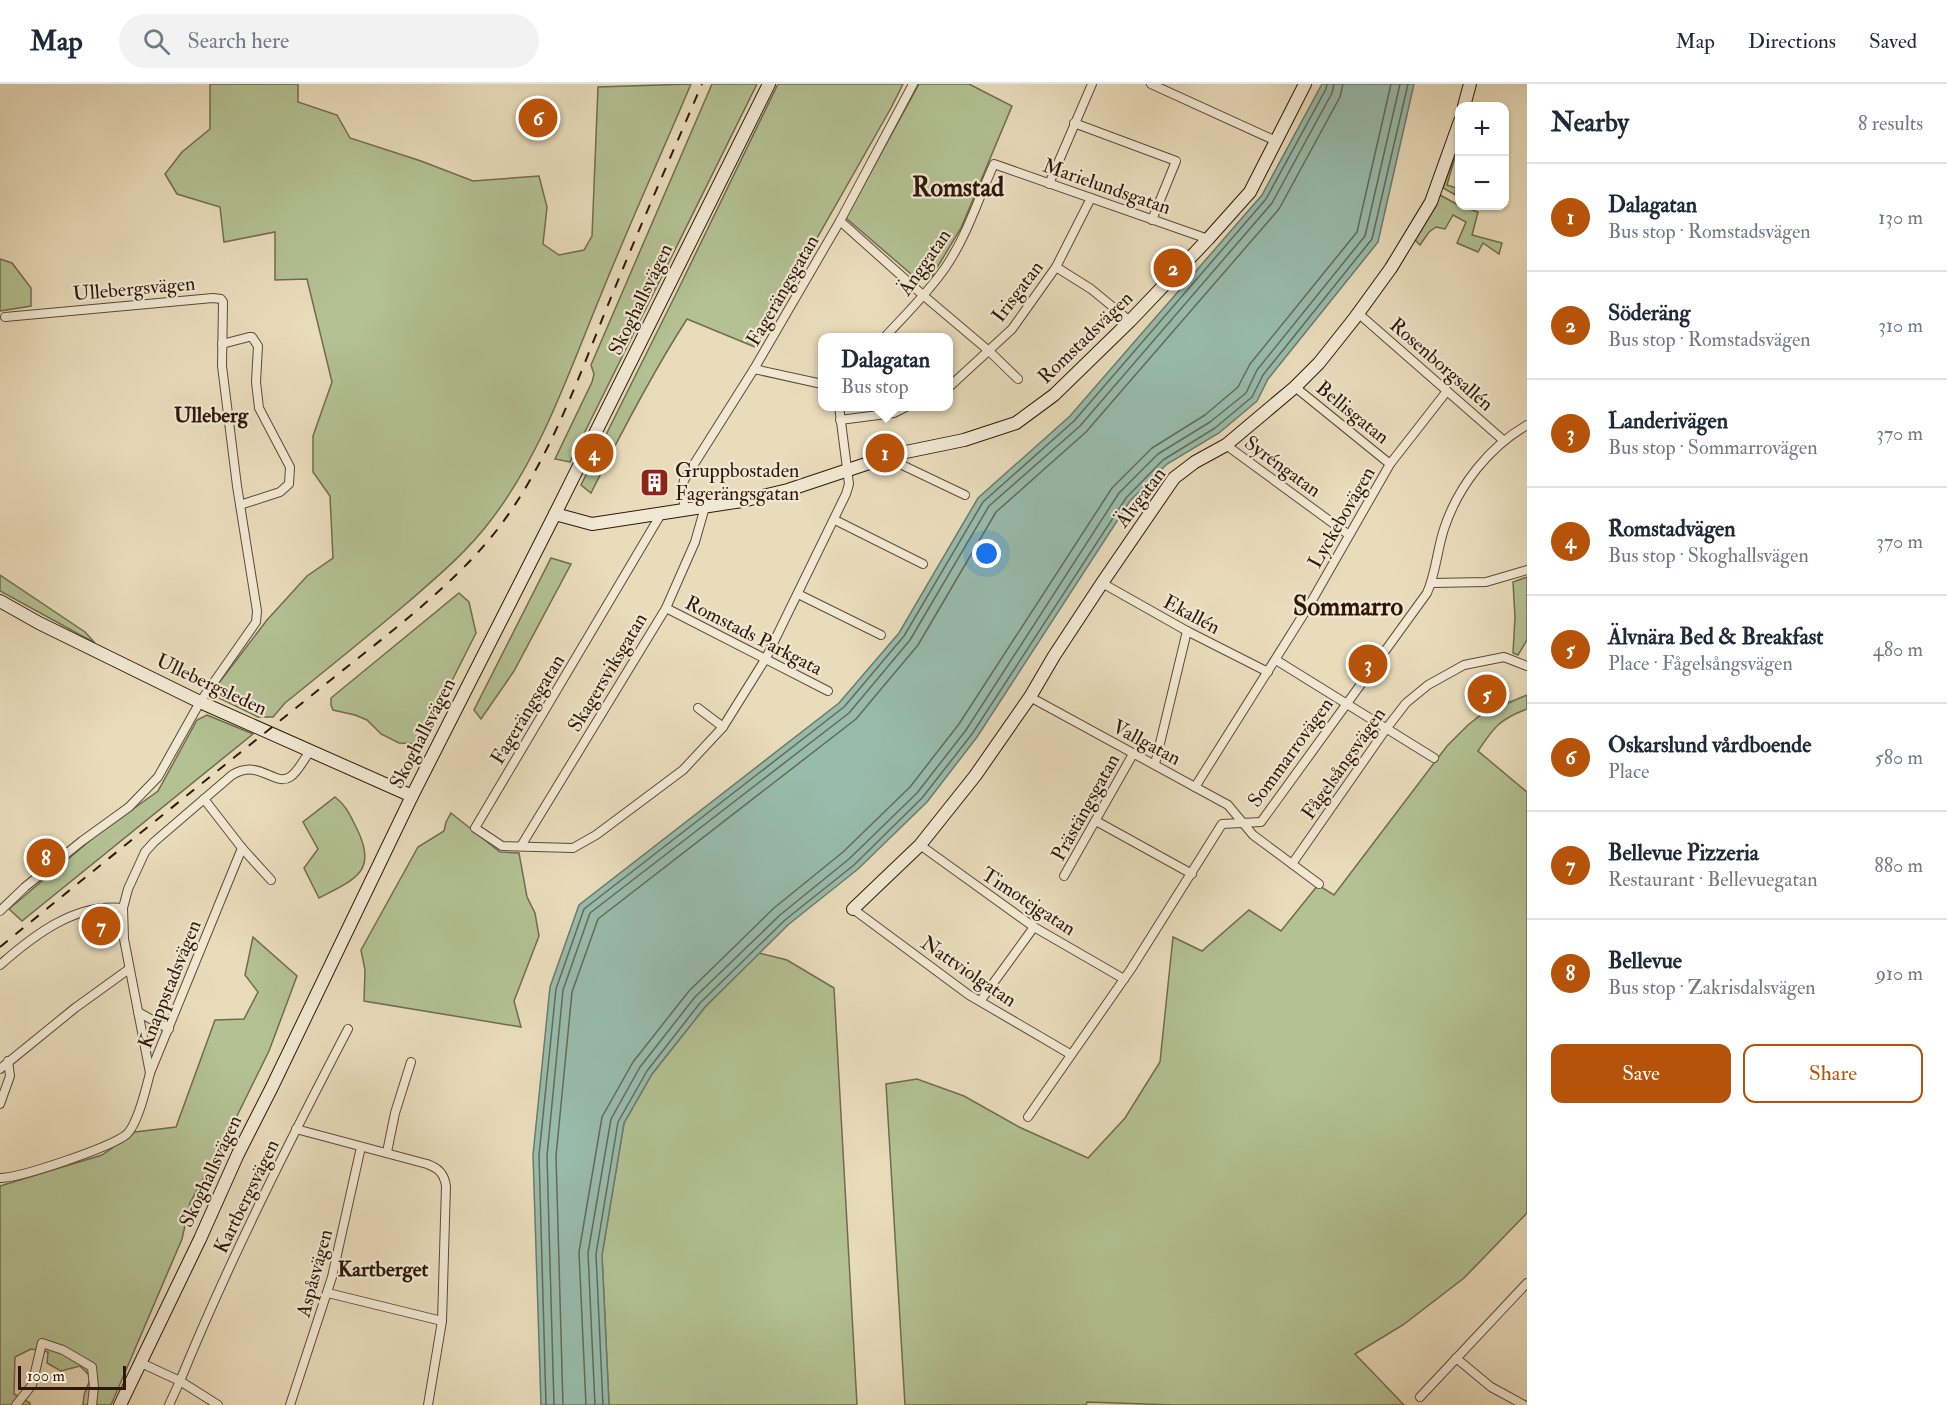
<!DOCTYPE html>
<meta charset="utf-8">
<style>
:root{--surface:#fff;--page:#f2f2f3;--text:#1f2937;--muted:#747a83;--line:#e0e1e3;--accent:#b45309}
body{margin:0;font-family:"IM FELL Double Pica",serif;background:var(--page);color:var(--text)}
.controls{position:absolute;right:18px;top:18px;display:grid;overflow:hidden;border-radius:12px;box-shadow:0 2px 4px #0004}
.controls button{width:54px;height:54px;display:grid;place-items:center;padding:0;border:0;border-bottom:2px solid var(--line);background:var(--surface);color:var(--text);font:30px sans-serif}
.scale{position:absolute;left:18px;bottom:15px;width:108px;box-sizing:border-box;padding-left:6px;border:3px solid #2f1809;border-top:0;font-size:16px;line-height:21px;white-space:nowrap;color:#2f1809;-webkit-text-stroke:4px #f1e8d3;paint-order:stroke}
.you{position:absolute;left:987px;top:470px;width:21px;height:21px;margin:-15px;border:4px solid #fff;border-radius:50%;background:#1a73e8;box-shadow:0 0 0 9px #1a73e833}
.badge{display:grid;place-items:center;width:39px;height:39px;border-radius:50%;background:var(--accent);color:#fff;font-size:20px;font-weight:700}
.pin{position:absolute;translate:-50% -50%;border:3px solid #fff;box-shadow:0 2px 6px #0006}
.popup{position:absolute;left:818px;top:249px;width:135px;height:78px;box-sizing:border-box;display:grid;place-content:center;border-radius:12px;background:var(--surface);filter:drop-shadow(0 2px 4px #0005);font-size:20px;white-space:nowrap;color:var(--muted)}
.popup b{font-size:22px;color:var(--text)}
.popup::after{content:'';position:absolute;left:50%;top:100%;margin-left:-12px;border:12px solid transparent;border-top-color:var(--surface)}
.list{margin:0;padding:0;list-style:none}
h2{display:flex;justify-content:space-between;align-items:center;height:78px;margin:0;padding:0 24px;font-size:26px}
h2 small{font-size:20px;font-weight:400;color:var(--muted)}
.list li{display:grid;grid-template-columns:39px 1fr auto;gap:18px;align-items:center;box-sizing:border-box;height:108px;padding:0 24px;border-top:2px solid var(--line)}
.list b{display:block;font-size:22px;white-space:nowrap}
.list p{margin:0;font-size:20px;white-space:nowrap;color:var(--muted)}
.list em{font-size:20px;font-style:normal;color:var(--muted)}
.actions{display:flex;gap:12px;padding:18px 24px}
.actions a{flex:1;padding:14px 0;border:2px solid var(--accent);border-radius:12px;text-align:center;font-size:21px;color:var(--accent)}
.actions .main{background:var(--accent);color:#fff}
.icon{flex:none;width:33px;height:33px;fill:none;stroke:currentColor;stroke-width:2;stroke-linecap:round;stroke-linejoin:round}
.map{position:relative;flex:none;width:1527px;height:1321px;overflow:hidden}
header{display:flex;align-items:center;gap:36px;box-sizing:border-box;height:84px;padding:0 30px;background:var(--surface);border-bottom:2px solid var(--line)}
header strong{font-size:28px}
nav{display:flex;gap:33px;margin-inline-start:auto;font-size:21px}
.search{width:420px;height:54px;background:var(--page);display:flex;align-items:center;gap:15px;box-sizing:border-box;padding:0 21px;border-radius:33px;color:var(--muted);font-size:22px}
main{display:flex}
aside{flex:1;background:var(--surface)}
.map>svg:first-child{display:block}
.green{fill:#b3c193;stroke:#716c4e;stroke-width:1.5}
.water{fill:#98bcac;stroke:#6e7a6b;stroke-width:1.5}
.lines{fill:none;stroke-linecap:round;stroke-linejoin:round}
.shore{stroke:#646a5a;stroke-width:1.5}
.street-casing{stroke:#5e4936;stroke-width:10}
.secondary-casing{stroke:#2f1809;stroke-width:14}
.street{stroke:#f1e8d3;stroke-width:8}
.secondary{stroke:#f1e8d3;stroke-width:12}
.rail{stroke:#2f1809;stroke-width:2;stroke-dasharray:10 10;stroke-linecap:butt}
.labels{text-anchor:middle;stroke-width:4.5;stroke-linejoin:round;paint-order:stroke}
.street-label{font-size:20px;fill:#2f1809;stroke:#f1e8d3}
.poi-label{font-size:20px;fill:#2f1809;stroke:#f1e8d3;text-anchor:start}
.neighbourhood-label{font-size:21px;font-weight:bold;fill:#2f1809;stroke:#f1e8d3}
.district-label{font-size:26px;font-weight:bold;fill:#2f1809;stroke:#f1e8d3}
</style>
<header>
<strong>Map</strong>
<div class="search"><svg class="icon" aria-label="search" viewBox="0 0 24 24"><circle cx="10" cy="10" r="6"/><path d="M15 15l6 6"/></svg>Search here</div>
<nav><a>Map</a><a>Directions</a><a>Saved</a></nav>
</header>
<main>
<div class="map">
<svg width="1527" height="1321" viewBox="0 0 1527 1321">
<rect width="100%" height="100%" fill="#e9dcbb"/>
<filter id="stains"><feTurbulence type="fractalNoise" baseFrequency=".00333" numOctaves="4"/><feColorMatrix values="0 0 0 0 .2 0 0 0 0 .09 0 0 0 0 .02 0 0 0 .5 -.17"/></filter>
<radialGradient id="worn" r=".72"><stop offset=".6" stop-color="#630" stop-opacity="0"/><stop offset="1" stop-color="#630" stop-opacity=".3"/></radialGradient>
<g class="green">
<path d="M210 0H298V18L337 31 350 54 421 77 473 97 539 92 547 123 543 160 559 171 584 166 592 152 598 3 691 0C661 71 629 141 600 213 569 288 541 371 491 436 467 468 437 493 407 519 367 553 326 586 285 619L273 633H258L215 612V604L267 536 307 492 333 474 330 412 313 388V352L332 298 307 195 275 196V148L224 158 220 123 177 110 165 90 182 68 210 45Z"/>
<path d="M712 0H757L570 378 555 375 592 298 594 290 591 281Z"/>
<path d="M778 0H903L891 24 755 263 687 235C651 291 621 349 591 409L581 401 676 210Z"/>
<path d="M919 0H969L1012 22 961 144 932 192 918 196 846 134Z"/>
<path d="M1459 59 1447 101 1456 104 1455 109 1459 110V113L1443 104Z"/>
<path d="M1440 111 1460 122 1478 128 1472 151 1502 159 1499 170 1483 159 1478 168 1457 159 1466 138 1453 131 1445 145 1436 143 1429 148 1420 161 1414 155Z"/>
<path d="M0 175 12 179 31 204V222L0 227Z"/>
<path d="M551 474 571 480 514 587 481 635 474 626Z"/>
<path d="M0 491 85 548 95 559 0 507Z"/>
<path d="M1527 493V556L1518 571 1513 569 1515 533 1513 498Z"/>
<path d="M459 509 469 518 476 549 420 660 399 659 381 650 367 636 355 631 333 626 331 621V614Z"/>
<path d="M1527 611V625C1500 635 1494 643 1478 667L1527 708V1129L1464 1194 1403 1241 1355 1270 1404 1321H1173L1087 1318 1086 1321H905L886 1000 917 995 964 1012 1019 1043 1088 1074 1125 1034 1160 978 1173 853 1202 867 1249 826 1281 847 1318 801 1334 811 1447 662 1468 641 1482 630Z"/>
<path d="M207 631 253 650 22 837 9 825 93 754 158 707 197 636Z"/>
<path d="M335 713C346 721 350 731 356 743 379 788 355 795 319 814L304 784 318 765 303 738Z"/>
<path d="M451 729 500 768 519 769 527 813 535 829 539 852 514 917 521 943 364 917 365 886 361 866 418 763 444 747 446 738Z"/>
<path d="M253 853 297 892 269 967 233 1040 190 1119 182 1155 111 1321H83L84 1311 91 1293 80 1282 61 1287 47 1279 48 1268 31 1265 15 1273 14 1310 30 1319V1321H0V1102L102 1071 135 1048 176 1043 215 936 244 935 258 908 245 891Z"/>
<path d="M759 869 787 876 834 904 857 1321H609L602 1171 624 1039 652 990 705 923Z"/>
</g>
<path class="water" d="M1322 0H1414L1378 158 1268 295 1257 317 1219 349 1167 380 1130 417 977 653 927 718 858 785 789 840 705 923 652 990 624 1039 602 1171 609 1321H541L533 1071 550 903 579 821 839 619 899 549 978 414 1070 332 1262 111Z"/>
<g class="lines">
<g class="shore">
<path d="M546 1321 539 1071 556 905 584 825 844 623 904 552 983 418 1074 337 1266 115 1326 5 1327 0"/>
<path d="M554 1321 547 1072 563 906 590 829 849 629 910 556 989 422 1080 342 1272 119 1332 9 1334 0"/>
<path d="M563 1321 556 1072 572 908 598 835 856 635 918 561 996 428 1086 348 1279 125 1340 13 1343 0"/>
<path d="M586 1321 579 1168 602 1033 633 978 689 907 774 824 843 768 910 703 959 640 1112 404 1152 364 1205 331 1238 303 1250 280 1357 148 1391 0"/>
<path d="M595 1321 588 1169 611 1035 640 983 695 913 780 831 849 775 917 709 966 646 1119 409 1158 370 1210 338 1246 309 1257 286 1365 152 1400 0"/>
<path d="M603 1321 596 1170 618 1038 647 987 700 919 785 836 854 781 922 714 972 650 1126 414 1163 376 1215 344 1252 313 1263 291 1372 155 1408 0"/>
</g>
<defs>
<g id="street">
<path d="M1151 0 1276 57"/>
<path d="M1074 39 1176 77 1152 136"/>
<path d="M1049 100 1092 0"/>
<path d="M840 137 924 212 989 267 1018 295"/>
<path d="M1056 183 1091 205 1130 237"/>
<path d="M1359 230 1503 356"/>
<path d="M884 254C905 231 927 210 945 184 967 152 978 115 994 80L1208 155"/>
<path d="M222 260 249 253H252L258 262 256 298 259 324 290 383 289 400 280 408 240 421"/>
<path d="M754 285 822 300"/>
<path d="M1295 303 1390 380"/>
<path d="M948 304 1012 245 1056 183 1091 114"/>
<path d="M840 336 894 329 908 322"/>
<path d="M1226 361 1349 451"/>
<path d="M896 370 902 381 965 411"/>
<path d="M685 426 682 407 684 396 754 285 840 137 913 0"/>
<path d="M661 430 475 744 502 762 573 764 596 751 683 686 723 643 766 574 846 410 849 400 839 322"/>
<path d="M835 436 923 480"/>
<path d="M1102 499 1187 547 1268 588"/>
<path d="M1432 499 1486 498 1527 486"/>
<path d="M798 510 881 551"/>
<path d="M666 524 828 607"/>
<path d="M1276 576 1434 674"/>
<path d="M1030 613 1228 721 1253 751 1319 800"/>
<path d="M698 624 723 643"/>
<path d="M1155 680 1187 547"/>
<path d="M1195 703 1310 520 1390 380 1447 307"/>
<path d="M204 715 242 764 271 796"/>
<path d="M1096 737 1192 790"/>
<path d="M920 761 1034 843 1124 895"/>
<path d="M521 762 666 524 695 458 705 423"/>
<path d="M1292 780 1386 645 1406 619 1428 601 1464 581 1504 573 1527 582"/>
<path d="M1064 792 1133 670"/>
<path d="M853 825 969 911 1070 970"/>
<path d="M0 827 25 803 82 757 129 723 158 693 200 618 256 538 257 527 237 402 222 282 223 218 221 215 213 214 5 233"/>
<path d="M0 881C34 851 75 819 123 824"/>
<path d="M981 916 1034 843"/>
<path d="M138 928 169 945"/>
<path d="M0 985 75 924 129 885"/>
<path d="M150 989 124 855 123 824 128 805 145 768 154 758 232 691C259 674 274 703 290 693 298 688 304 675 310 667"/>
<path d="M0 1020 10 992 8 977"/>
<path d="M1028 1033 1131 885 1222 740 1261 738 1427 509C1436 489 1437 466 1444 445 1458 402 1489 363 1527 341"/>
<path d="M296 1045 427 1080C438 1084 444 1089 446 1102L442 1237 428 1321"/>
<path d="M387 1068 395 1029 411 978"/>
<path d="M0 1094C20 1094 112 1063 127 1050 138 1039 146 1005 150 989L242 764"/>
<path d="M328 1209 442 1237"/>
<path d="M1456 1274 1491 1303 1524 1321"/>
<path d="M141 1279 180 1297 169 1321"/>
<path d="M1420 1313 1527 1199"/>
<path d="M16 1321 32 1301 42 1259 63 1266 92 1283 94 1303 92 1321"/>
<path d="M218 1321 180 1297C229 1177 288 1060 348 945"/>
<path d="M290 1321 332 1193 361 1063"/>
</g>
<g id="secondary">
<path d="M1464 22 1470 0"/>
<path d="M555 430 592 440 742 417 788 406 896 370 964 356 1016 339 1054 311 1130 237 1208 155 1250 108 1305 0"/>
<path d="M0 517 39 539 200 618 412 712"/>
<path d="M853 825 920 761 975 692 1030 613 1054 572 1102 499 1174 394 1195 378 1226 361 1295 303 1319 279 1354 235 1391 184 1431 118 1460 37"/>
<path d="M120 1321 200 1155 238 1070 272 1003 412 712 555 430 769 0"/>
</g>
</defs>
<use href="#street" class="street-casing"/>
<use href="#secondary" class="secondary-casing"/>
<use href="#street" class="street"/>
<use href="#secondary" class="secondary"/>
<path class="rail" d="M0 863C105 777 211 692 317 607 377 558 453 504 500 442 551 374 580 289 612 211 641 140 672 70 702 0"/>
</g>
<defs>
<symbol id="building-square" viewBox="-11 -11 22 22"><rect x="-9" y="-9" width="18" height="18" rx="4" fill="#8f2418" stroke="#f1e8d3"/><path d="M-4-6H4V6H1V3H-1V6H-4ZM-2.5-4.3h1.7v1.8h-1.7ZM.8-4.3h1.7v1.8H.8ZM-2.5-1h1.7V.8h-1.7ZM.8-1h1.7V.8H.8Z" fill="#fff"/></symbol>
</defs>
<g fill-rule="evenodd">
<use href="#building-square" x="638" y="382" width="33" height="33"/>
</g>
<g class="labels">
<g class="street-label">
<text transform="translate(1107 102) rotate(19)" y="7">Marielundsgatan</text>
<text transform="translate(924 178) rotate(-55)" y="7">Änggatan</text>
<text transform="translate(134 204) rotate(-5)" y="7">Ullebergsvägen</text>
<text transform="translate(782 206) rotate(-60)" y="7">Fagerängsgatan</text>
<text transform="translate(1017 207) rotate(-53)" y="7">Irisgatan</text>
<text transform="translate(640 215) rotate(-64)" y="7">Skoghallsvägen</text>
<text transform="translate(1085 253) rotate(-44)" y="7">Romstadsvägen</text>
<text transform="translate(1442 280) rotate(41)" y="7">Rosenborgsallén</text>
<text transform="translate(1353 328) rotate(39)" y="7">Bellisgatan</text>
<text transform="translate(1283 382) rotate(36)" y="7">Syréngatan</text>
<text transform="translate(1140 413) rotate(-53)" y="7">Älvgatan</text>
<text transform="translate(1341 433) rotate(-60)" y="7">Lyckebovägen</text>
<text transform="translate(1192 530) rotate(28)" y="7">Ekallén</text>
<text transform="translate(754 551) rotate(27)" y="7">Romstads Parkgata</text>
<text transform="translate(607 588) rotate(-59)" y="7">Skagersviksgatan</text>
<text transform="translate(212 600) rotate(25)" y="7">Ullebergsleden</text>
<text transform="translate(527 625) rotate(-59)" y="7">Fagerängsgatan</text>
<text transform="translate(422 649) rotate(-63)" y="7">Skoghallsvägen</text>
<text transform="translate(1147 658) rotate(28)" y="7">Vallgatan</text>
<text transform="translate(1290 668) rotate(-54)" y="7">Sommarrovägen</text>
<text transform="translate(1343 679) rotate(-55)" y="7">Fågelsångsvägen</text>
<text transform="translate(1085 723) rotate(-61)" y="7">Prästängsgatan</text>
<text transform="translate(1029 817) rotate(33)" y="7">Timotejgatan</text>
<text transform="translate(969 887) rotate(34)" y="7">Nattviolgatan</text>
<text transform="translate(169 900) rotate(-68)" y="7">Knappstadsvägen</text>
<text transform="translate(210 1087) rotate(-65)" y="7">Skoghallsvägen</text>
<text transform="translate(246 1112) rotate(-64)" y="7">Kartbergsvägen</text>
<text transform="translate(314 1189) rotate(-75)" y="7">Aspåsvägen</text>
</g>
<g class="poi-label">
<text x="675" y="393">Gruppbostaden<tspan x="675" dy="23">Fagerängsgatan</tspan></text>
</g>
<g class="neighbourhood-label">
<text x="211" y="338">Ulleberg</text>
<text x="383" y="1192">Kartberget</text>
</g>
<g class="district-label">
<text x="958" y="112">Romstad</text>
<text x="1348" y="531">Sommarro</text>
</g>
</g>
<rect width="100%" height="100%" filter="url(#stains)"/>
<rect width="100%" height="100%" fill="url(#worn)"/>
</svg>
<div class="controls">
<button>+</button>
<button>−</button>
</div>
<div class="scale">100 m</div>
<div class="you"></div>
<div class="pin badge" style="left:885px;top:369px">1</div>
<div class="popup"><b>Dalagatan</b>Bus stop</div>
<div class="pin badge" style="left:1173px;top:184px">2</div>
<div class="pin badge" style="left:1368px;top:580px">3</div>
<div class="pin badge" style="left:594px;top:369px">4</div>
<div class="pin badge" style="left:1487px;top:610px">5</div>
<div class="pin badge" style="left:538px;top:34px">6</div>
<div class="pin badge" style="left:101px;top:842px">7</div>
<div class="pin badge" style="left:46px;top:774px">8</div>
</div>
<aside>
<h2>Nearby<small>8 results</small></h2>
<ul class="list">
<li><span class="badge">1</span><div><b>Dalagatan</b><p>Bus stop · Romstadsvägen</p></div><em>130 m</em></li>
<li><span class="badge">2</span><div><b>Söderäng</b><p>Bus stop · Romstadsvägen</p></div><em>310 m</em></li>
<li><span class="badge">3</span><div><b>Landerivägen</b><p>Bus stop · Sommarrovägen</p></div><em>370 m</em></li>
<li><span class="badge">4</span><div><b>Romstadvägen</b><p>Bus stop · Skoghallsvägen</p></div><em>370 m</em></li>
<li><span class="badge">5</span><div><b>Älvnära Bed &amp; Breakfast</b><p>Place · Fågelsångsvägen</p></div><em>480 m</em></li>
<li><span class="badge">6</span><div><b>Oskarslund vårdboende</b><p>Place</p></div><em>580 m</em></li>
<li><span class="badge">7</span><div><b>Bellevue Pizzeria</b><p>Restaurant · Bellevuegatan</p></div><em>880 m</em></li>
<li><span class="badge">8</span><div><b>Bellevue</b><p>Bus stop · Zakrisdalsvägen</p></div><em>910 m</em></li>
</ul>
<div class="actions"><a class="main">Save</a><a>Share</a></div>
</aside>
</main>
